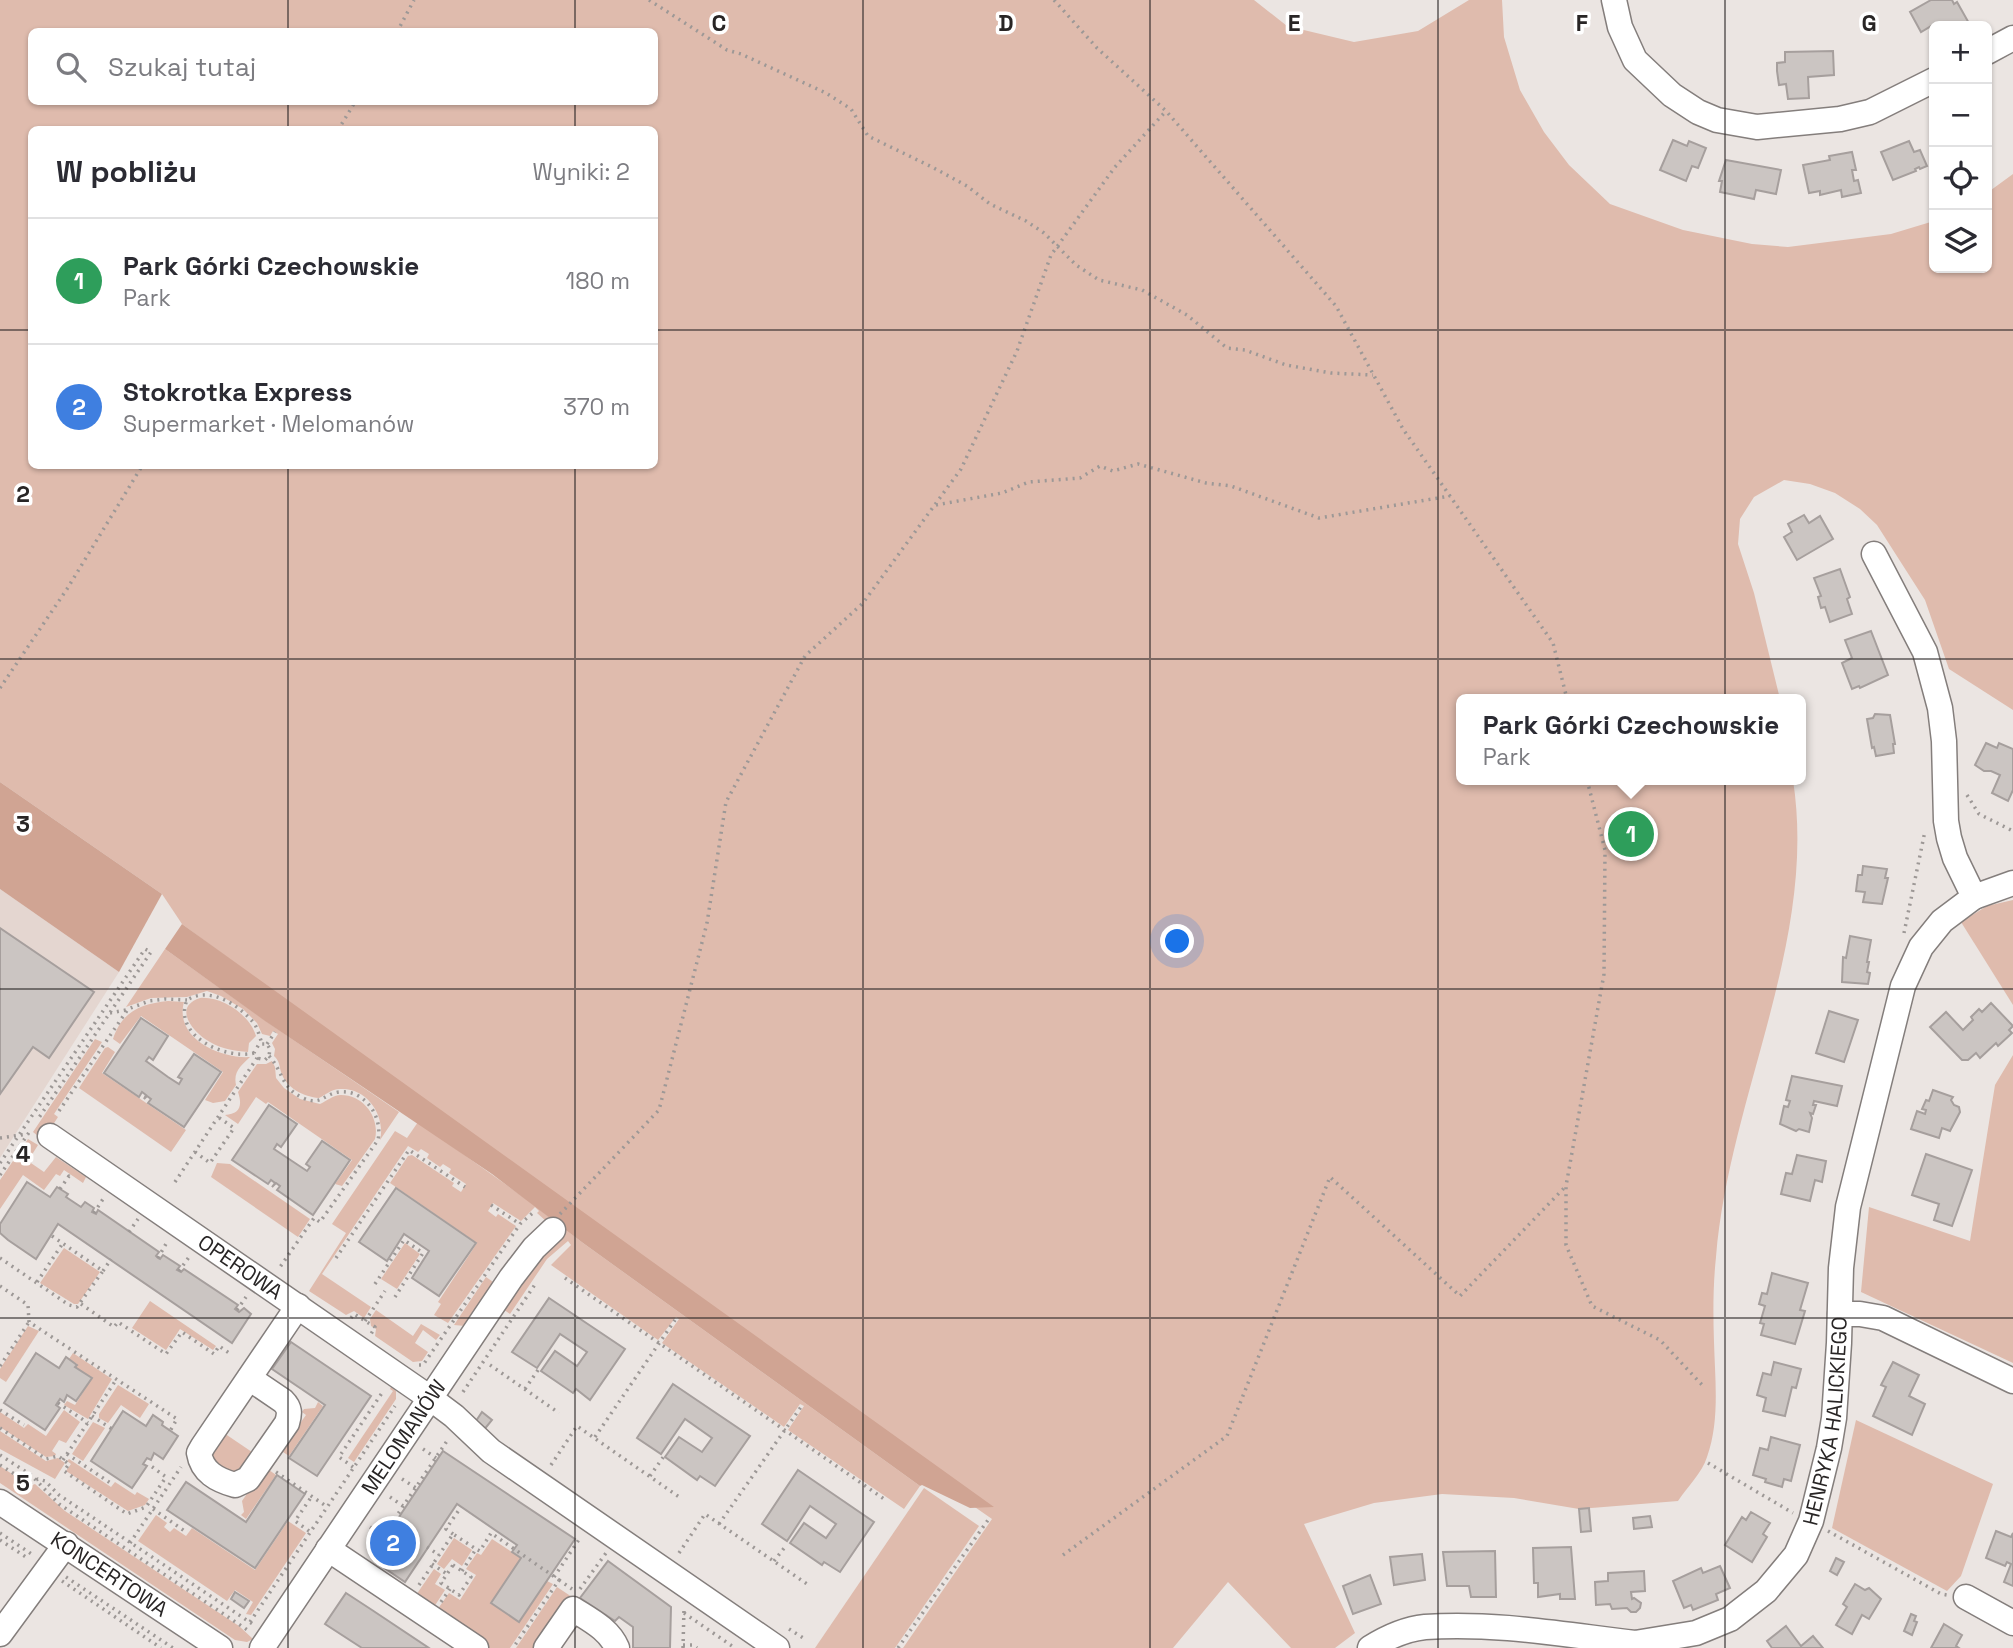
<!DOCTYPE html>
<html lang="pl">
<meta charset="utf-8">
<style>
:root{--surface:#fff;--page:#f7f7f7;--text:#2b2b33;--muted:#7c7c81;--line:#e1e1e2;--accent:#111827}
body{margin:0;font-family:"Space Grotesk",sans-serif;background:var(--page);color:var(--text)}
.controls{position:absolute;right:21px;top:21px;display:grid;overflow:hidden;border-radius:10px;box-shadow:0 2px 5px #0004}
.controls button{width:63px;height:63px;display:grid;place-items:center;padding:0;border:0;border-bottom:2px solid var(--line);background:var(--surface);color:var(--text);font:35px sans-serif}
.you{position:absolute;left:1178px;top:942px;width:24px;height:24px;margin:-18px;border:5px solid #fff;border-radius:50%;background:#1a73e8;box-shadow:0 0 0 10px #1a73e833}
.badge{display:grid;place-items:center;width:46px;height:46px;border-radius:50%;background:var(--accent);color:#fff;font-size:23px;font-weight:700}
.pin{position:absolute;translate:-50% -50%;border:4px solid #fff;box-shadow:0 2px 7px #0006}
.popup{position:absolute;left:1456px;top:694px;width:350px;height:91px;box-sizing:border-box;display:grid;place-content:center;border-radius:10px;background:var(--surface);filter:drop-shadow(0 2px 5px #0005);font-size:23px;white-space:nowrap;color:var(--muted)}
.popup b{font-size:26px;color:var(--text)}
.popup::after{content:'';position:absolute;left:50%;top:100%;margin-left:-14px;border:14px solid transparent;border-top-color:var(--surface)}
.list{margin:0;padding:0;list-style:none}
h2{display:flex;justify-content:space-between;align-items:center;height:91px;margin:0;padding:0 28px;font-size:30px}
h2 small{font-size:23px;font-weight:400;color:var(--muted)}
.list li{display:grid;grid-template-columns:46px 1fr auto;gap:21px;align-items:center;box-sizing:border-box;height:126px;padding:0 28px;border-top:2px solid var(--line)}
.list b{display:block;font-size:26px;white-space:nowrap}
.list p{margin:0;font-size:23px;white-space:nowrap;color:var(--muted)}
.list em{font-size:23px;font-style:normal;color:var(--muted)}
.icon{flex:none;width:38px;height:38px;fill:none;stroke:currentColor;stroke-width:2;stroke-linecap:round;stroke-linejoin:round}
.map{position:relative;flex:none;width:2013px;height:1648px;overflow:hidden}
.search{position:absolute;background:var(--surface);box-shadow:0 2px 5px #0004;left:28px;top:28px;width:630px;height:77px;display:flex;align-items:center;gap:18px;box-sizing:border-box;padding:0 24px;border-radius:10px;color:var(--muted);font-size:26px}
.panel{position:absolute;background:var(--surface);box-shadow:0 2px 5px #0004;left:28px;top:126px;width:630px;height:343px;border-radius:10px}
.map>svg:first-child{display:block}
.built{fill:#e4d6d0}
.green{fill:#dfbbad;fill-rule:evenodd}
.forest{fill:#d0a493}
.building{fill:#cbc5c2;stroke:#a69f9d;stroke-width:2}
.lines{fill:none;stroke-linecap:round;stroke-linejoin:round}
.minor-casing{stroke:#847e7c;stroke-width:27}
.path{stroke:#9d9896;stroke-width:3.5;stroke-dasharray:2 5;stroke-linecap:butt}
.minor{stroke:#fff;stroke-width:24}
.grid{fill:none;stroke:#282525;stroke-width:2;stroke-opacity:0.55}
.labels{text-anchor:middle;stroke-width:7;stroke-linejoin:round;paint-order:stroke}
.street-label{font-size:21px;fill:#282525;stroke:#fff}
.grid-label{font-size:23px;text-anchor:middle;font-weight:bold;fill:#282525;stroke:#fff;stroke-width:7;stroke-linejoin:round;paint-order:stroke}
</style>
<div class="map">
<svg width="2013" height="1648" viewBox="0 0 2013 1648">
<rect width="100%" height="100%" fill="#ebe5e2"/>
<path class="built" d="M0 889 119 972 0 1158Z"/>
<g class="green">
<path d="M0 0H1254L1287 26 1354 42 1418 31 1469 0H1502L1504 37 1520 90 1544 132 1569 165 1610 204 1683 230 1752 244 1788 247 1891 234 1934 221V268H1987V193L2013 174V710L1949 669 1925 600 1877 525 1860 509 1835 493 1810 484 1784 480 1754 497 1740 519 1738 544 1754 593 1780 699H1461V780H1793C1818 941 1729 1097 1716 1257 1713 1285 1713 1314 1714 1342 1715 1380 1720 1421 1707 1457 1702 1473 1687 1487 1678 1501L1579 1509 1514 1498 1442 1494 1374 1503 1304 1524 1355 1633 1335 1648H1291L1228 1582 1173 1648H903L992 1519 936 1480 182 924 162 894 0 782ZM32 32H654V102H32ZM32 130H654V466H32Z"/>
<path d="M2013 900V1005L1961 922 1987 906Z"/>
<path d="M165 949 270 1024 399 1112 380 1140C386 1116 367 1087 340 1089 331 1089 326 1095 319 1098 304 1097 286 1088 281 1072 279 1065 280 1062 274 1056L275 1049 272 1043 278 1034 273 1031 270 1036 262 1034 257 1023 243 1009 221 996 207 991 187 997 151 998 126 1007Z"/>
<path d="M200 998C222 996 250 1015 256 1036L249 1043 248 1052C235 1051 222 1049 210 1042 193 1033 172 1007 200 998Z"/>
<path d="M168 1001 184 1002C174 1038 220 1059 250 1057 242 1065 233 1071 236 1085L225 1101 213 1103 205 1100 223 1072 141 1016 120 1044 113 1039C122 1011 141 1004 168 1001Z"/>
<path d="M95 1039 102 1042 54 1114 58 1117 43 1140 33 1132Z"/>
<path d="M108 1047 115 1052 102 1073 186 1130 171 1152 79 1088 105 1048Z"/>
<path d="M2013 1055V1363L1861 1292 1869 1207 1970 1241 1995 1085Z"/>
<path d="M272 1061 275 1067 276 1078 284 1088 300 1099 320 1104C327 1101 333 1095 341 1095 364 1095 380 1118 375 1139L342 1186 335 1184 352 1160 268 1102 266 1104 256 1097 238 1124 225 1115C239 1114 243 1107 238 1092L257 1064H266Z"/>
<path d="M418 1122 526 1199 583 1243 920 1486 904 1509 788 1430 804 1406 800 1404 784 1427 662 1343 679 1319 676 1317 658 1340 551 1265 571 1245 568 1241 547 1259 510 1314 500 1307 547 1222 537 1213 539 1211 535 1207 521 1221 493 1203 488 1211 496 1217 498 1214 516 1226 448 1323 434 1315 441 1304 438 1302 477 1243 390 1183 408 1156 412 1155 454 1183 452 1186 461 1192 466 1184 449 1173 451 1169 443 1164 440 1167 427 1158 429 1154 421 1149 418 1152 408 1146 322 1274 371 1307 364 1318 354 1311 346 1315 309 1291 346 1233 332 1224 395 1131 407 1138Z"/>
<path d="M28 1139 38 1145 28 1161 44 1172 56 1157 86 1177 83 1183 64 1170 60 1176 56 1174 44 1190 23 1175 0 1209V1180Z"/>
<path d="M217 1163 230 1164 310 1219 298 1237 211 1177Z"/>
<path d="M405 1243 420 1254 397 1289 381 1279Z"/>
<path d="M64 1248 100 1272 78 1304H74L40 1283Z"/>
<path d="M486 1277 496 1284 465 1326 454 1325Z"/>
<path d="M150 1301 216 1346 213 1350 180 1329 166 1350 132 1328Z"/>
<path d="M376 1310 413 1336 421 1324 440 1335 436 1340 423 1330 415 1343 428 1352 422 1361 413 1362 375 1336 376 1329 371 1326 370 1319Z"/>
<path d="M28 1326 39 1331 6 1382 0 1378V1369Z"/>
<path d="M73 1353 112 1379 88 1419 64 1405 67 1401 75 1405 92 1378 75 1367 77 1364 69 1359Z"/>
<path d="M118 1385 149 1404 140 1418 121 1405 108 1423 99 1418V1414Z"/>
<path d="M391 1387 396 1391V1399L354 1462 348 1458 393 1391 390 1389Z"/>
<path d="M318 1402 323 1406 289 1456 277 1448 297 1419 301 1422 306 1415 302 1412 304 1409 315 1408Z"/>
<path d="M64 1410 80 1422 66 1443 59 1440 52 1451 56 1454 55 1456 46 1457 0 1427V1412L24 1428 28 1424 46 1436Z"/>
<path d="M1856 1420 1993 1484 1961 1576 1947 1591 1832 1528Z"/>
<path d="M93 1422 105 1428 83 1461 72 1454Z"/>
<path d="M218 1429 258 1456 243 1476 209 1464Z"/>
<path d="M0 1431 46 1461 58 1458 65 1463 55 1479 0 1449Z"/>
<path d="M69 1459 111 1487 115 1482 135 1495 137 1492 149 1499 145 1505 128 1511 66 1471 71 1464 67 1461Z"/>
<path d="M0 1466 30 1486 35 1484 65 1511 239 1626 253 1639 247 1642 235 1640 0 1483Z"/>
<path d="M265 1467 276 1475 246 1519 241 1515 244 1512 242 1501 259 1476 263 1479 268 1473 264 1469Z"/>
<path d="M924 1488 979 1526 895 1648H815Z"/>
<path d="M156 1515 167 1523 164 1527 170 1532 174 1528 186 1536 192 1528 255 1570 288 1521 306 1533 251 1615 246 1614 253 1602 235 1590 227 1601 138 1541Z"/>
<path d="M454 1538 472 1550 462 1566 452 1559 444 1569 437 1564Z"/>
<path d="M492 1539 521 1558 491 1603 547 1581 553 1584 510 1648H487L435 1613 449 1593 460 1600 476 1575 466 1569 477 1553 481 1555Z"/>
<path d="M434 1569 441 1574 435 1584 445 1590 432 1610 414 1598Z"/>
<path d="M557 1587 572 1597 538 1648H516Z"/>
</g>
<g class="forest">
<path d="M0 782 162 894 119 972 0 889Z"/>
<path d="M182 924 994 1507 970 1508 922 1485 920 1486 583 1243 492 1174 265 1021 165 949Z"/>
</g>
<g class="building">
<path d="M1931 0H1952L1954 4 1957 2 1970 25 1946 26 1945 24 1934 27 1933 25 1921 32 1910 12Z"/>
<path d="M1833 51 1834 75 1808 77 1809 98 1788 99 1786 84 1779 85 1777 71V63L1785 62V52Z"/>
<path d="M1673 140 1687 146 1689 141 1706 148 1698 168 1692 166 1686 181 1660 170Z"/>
<path d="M1909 141 1914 152 1920 150 1927 166 1920 169 1919 167 1915 169 1916 171 1893 180 1881 152Z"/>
<path d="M1852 152 1856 170H1852L1854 181 1858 180 1861 193 1842 197 1841 190 1820 195V191L1809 193 1803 165 1830 160 1829 156Z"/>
<path d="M1726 160 1781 170 1776 194 1756 190 1754 199 1720 192 1722 181H1719Z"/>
<path d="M1804 515 1809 523 1820 516 1833 539 1797 560 1784 537 1792 532 1788 524Z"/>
<path d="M1840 569 1850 597 1847 599 1852 614 1830 622 1825 607 1821 608 1818 597 1821 596 1814 578Z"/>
<path d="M1871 631 1888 675 1860 688 1859 686 1852 689 1842 663 1852 658 1845 640Z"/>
<path d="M1875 714 1890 715 1895 744H1893L1894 753 1876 756 1874 747 1872 748 1867 719 1873 718Z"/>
<path d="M1986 743 1997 748 1999 743 2013 749V790L2008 801 1992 793 2000 775 1991 771H1984L1975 765Z"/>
<path d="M1863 866 1887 869 1885 878H1888L1882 904 1863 902 1865 892 1856 891 1858 875H1862Z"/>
<path d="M0 928 94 992 49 1058 33 1047 0 1094Z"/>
<path d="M1850 936 1871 940 1867 962H1869L1867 972 1870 973 1868 984 1842 982 1843 957 1846 958Z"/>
<path d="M1991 1003 2013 1026 2009 1030 2012 1033 1998 1046 1996 1043 1980 1058 1976 1053 1968 1060H1962L1930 1027 1946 1012 1963 1030 1973 1020 1971 1017 1979 1009 1982 1012Z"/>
<path d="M1829 1011 1858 1020 1844 1062 1816 1053Z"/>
<path d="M141 1018 168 1036 153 1060 149 1057 146 1061 168 1077 179 1084 182 1079 178 1077 194 1054 221 1072 184 1127 148 1103 151 1099 147 1096 144 1099 146 1095 142 1092 139 1097 104 1073Z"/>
<path d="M1792 1076 1842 1086 1837 1106 1814 1101 1813 1105H1816L1813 1114 1810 1113 1812 1118 1809 1132 1799 1129 1796 1131 1780 1124 1784 1106 1788 1107 1790 1101 1786 1100Z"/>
<path d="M1933 1090 1953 1097 1951 1100 1954 1105 1959 1107 1960 1112 1950 1131 1942 1128 1939 1138 1911 1129 1917 1111 1925 1114 1926 1110 1922 1109 1926 1100 1929 1101Z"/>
<path d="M269 1105 297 1124 281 1147 277 1144 274 1149 307 1171 310 1167 306 1164 322 1141 350 1160 313 1215 277 1190 280 1186 276 1183 272 1187 275 1183 271 1180 268 1184 232 1160Z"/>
<path d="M1926 1154 1972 1170 1952 1226 1934 1220 1939 1204 1912 1195Z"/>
<path d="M1797 1155 1826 1161 1822 1182 1815 1180 1810 1201 1781 1194 1786 1173 1792 1174Z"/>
<path d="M27 1182 50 1197 57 1187 68 1194 66 1197 81 1207 85 1202 94 1208 92 1212 96 1214 98 1210 159 1252 156 1256 158 1258 160 1259 163 1255 180 1266 177 1270 181 1272 184 1269 238 1305 235 1309 239 1312 244 1308 251 1314 232 1343 58 1224 36 1259 8 1240 0 1233V1224Z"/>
<path d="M396 1188 476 1243 439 1296 412 1278 429 1251 404 1234 387 1261 359 1242Z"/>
<path d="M1772 1273 1808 1283 1800 1310 1805 1311 1795 1344 1761 1335 1764 1324 1760 1323 1765 1306 1759 1304 1762 1293 1767 1294Z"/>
<path d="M549 1298 625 1349 590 1400 576 1389 573 1393 541 1371 555 1351 577 1366 587 1352 560 1334 537 1368 512 1352Z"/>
<path d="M291 1342 371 1396 317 1476 289 1458 325 1405 272 1369Z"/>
<path d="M36 1353 59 1368 66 1357 77 1365 75 1367 92 1378 76 1401 67 1395 64 1402 60 1399 56 1405 60 1408 45 1430 4 1403Z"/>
<path d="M1774 1362 1801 1369 1796 1388 1792 1387 1785 1416 1763 1411 1766 1398 1757 1395 1763 1373 1771 1375Z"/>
<path d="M1893 1362 1919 1375 1909 1396 1925 1404 1912 1435 1873 1416 1886 1387 1881 1385Z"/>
<path d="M673 1384 750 1436 715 1486 700 1476 697 1480 665 1457 679 1437 702 1452 712 1438 685 1419 661 1454 637 1438Z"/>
<path d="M123 1411 146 1426 153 1415 163 1422 162 1425 178 1436 163 1459 154 1453 151 1460 147 1458 143 1464 147 1466 132 1488 91 1461Z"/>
<path d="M482 1412 492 1420 483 1431 474 1424Z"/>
<path d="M1771 1437 1800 1445 1791 1481 1784 1479 1782 1487 1765 1482 1766 1479 1753 1475 1760 1448 1768 1450Z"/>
<path d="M443 1451 575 1539 519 1622 491 1603 521 1558 512 1552 517 1545 457 1504 405 1582 377 1563 385 1551 379 1547Z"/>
<path d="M798 1470 874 1522 840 1572 824 1562 822 1565 790 1543 804 1523 826 1538 836 1524 810 1506 787 1541 762 1524Z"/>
<path d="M277 1475 305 1494 255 1568 167 1510 186 1482 246 1522Z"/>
<path d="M1589 1508 1591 1531 1581 1532 1579 1509Z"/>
<path d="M1751 1512 1770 1523 1763 1534 1767 1537 1752 1562 1725 1545 1742 1517 1746 1520Z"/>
<path d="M1650 1516 1652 1527 1634 1529 1633 1518Z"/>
<path d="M1996 1531 2011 1537 2013 1533V1586L2004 1582 2011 1564 2007 1562 2005 1566 1986 1558Z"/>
<path d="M1571 1547 1575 1599H1560V1594L1538 1597V1583H1534L1533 1548Z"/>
<path d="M1495 1551 1496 1597H1471L1469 1586H1447L1443 1552Z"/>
<path d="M1422 1554 1425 1580 1394 1585 1390 1557Z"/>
<path d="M1836 1558 1844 1562 1837 1575 1830 1571Z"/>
<path d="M608 1561 671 1607 670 1648H633V1627L619 1617 615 1621 580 1598Z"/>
<path d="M1720 1566 1730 1588 1716 1594 1718 1600 1693 1610 1691 1605 1684 1608 1673 1581 1701 1568 1703 1573Z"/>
<path d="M1644 1571 1645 1591 1631 1592 1632 1599 1634 1598 1641 1603 1640 1608 1636 1612H1631L1627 1608 1612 1609 1610 1604 1596 1605 1595 1582 1608 1581V1573Z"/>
<path d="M1370 1575 1381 1604 1353 1614 1343 1586Z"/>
<path d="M1855 1584 1865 1590 1869 1588 1881 1599 1869 1619 1862 1615 1852 1634 1836 1625 1847 1607 1843 1604Z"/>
<path d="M235 1592 249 1601 244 1608 231 1599Z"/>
<path d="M346 1593 372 1610 429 1648H362L325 1624Z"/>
<path d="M1911 1614 1916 1616 1914 1621 1917 1622 1912 1635 1904 1631Z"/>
<path d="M1944 1624 1962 1635 1956 1646 1959 1648H1931Z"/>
<path d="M1786 1626 1801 1646 1813 1636 1823 1648H1772L1767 1641Z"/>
</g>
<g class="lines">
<defs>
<g id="minor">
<path d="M1614 0 1620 27 1635 60 1672 95 1698 112 1717 120 1757 127 1840 119 1870 112 1934 80"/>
<path d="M1987 52 2013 38"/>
<path d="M1874 554 1925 652 1940 708 1944 741 1946 821 1949 838 1955 858 1974 897"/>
<path id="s1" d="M50 1136 430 1398 454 1416 491 1451 777 1648"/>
<path d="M1840 1314H1860L1883 1318 2013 1381"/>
<path d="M249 1378 283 1401C290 1408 290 1413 287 1423L248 1479 235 1485C217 1480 202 1472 199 1453L203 1446 298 1306"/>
<path id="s2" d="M0 1502 220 1648"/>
<path d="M328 1549 476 1648"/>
<path d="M1966 1597 2013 1623"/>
<path d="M0 1634 66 1544"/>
<path id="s3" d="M262 1648 511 1278 534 1248 553 1230"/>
<path d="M546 1648 573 1609C590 1620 609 1629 617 1648"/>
<path id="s4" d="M1370 1648C1386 1638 1406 1629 1425 1627 1495 1622 1566 1635 1635 1643L1696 1633 1730 1619 1766 1591 1796 1555 1811 1521 1829 1448 1834 1418 1839 1343 1841 1268 1848 1207 1903 986 1921 947 1942 921 1974 897 2013 883"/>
</g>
</defs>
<use href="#minor" class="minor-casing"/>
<g class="path">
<path d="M649 0 727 50 741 54 826 93 851 109 868 136 932 167 967 186 990 204 1026 221 1044 233 1076 265 1099 280 1142 290 1187 315 1227 348 1245 350 1286 365 1331 373 1373 375"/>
<path d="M1054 0 1097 48 1166 111 1336 306 1403 429 1553 643 1567 699"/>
<path d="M397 32 414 0"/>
<path d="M338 130 355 102"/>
<path d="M936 505 1002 493 1029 482 1080 478 1100 466 1113 471 1138 464 1206 483 1231 486 1319 518 1450 496"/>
<path d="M0 688 67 589 142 466"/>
<path d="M1587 780 1605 850 1604 974 1566 1186V1245L1592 1306 1660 1340 1705 1388"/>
<path d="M1967 795 1979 814 2013 831"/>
<path d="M1904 933 1925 831"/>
<path d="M110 1013 126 1010"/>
<path d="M267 1044 275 1032"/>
<path d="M254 1053C226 1060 172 1036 187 1000 209 986 238 1004 253 1022 258 1028 259 1036 262 1043"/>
<path d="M269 1056C283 1071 281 1088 303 1098 322 1106 323 1094 339 1092 365 1089 383 1117 378 1140L320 1222 314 1218 278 1270"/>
<path d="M59 1111 128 1009 149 1001 165 999 187 1000"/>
<path d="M0 1138 28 1134"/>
<path d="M195 1152 210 1163 234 1128 218 1117"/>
<path d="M0 1163 145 949 151 952 38 1119"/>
<path d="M0 1175 30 1131"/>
<path d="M175 1182 257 1058 254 1053 259 1044H267L270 1049 269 1056 265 1060 257 1058"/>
<path d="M60 1189 69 1176 71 1178"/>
<path d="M491 1205 520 1224"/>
<path d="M94 1213 103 1199 101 1198"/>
<path d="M560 1214 659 1110 707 923 726 802 805 656 863 603 961 469 1017 351 1051 255 1115 167 1166 111"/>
<path d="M129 1232 138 1219"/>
<path d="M0 1258 69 1305 77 1307 103 1271 52 1236"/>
<path d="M158 1258 167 1242"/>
<path d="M336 1258 409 1150 465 1187"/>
<path d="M103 1271 111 1259"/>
<path d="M179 1271 189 1257"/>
<path d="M565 1278 887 1501"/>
<path d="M37 1282 63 1243"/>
<path d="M375 1284 404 1240 423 1253 395 1297"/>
<path d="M0 1286 28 1305 29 1322 177 1419 170 1431"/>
<path d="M81 1304 114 1327 118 1322 166 1354 182 1332 214 1354 219 1346 229 1353"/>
<path d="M237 1310 246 1297"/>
<path d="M351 1318 354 1314 375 1327 371 1334"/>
<path d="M365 1321 385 1291"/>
<path d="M419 1365H423L520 1224 535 1211"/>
<path d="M490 1365 559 1413"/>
<path d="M0 1366 29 1322"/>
<path d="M525 1389 538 1370"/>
<path d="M463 1392 536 1283"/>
<path d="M58 1403 88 1423"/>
<path d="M0 1410 24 1425"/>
<path d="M92 1416 112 1429"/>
<path d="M0 1428 46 1459 58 1456 69 1464 64 1471 127 1514 146 1507 166 1477 151 1466"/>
<path d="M595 1437 675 1320"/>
<path d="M423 1449 436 1458"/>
<path d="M67 1454 112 1484"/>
<path d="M0 1455 31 1475 59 1504 249 1631"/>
<path d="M63 1460 116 1380"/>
<path d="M1708 1463 1793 1513"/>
<path d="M0 1465 29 1483 38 1479 45 1481 59 1495 254 1625"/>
<path d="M551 1465 577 1426 682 1499"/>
<path d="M353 1467 339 1457 384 1390"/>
<path d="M276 1472 326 1506"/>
<path d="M650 1476 664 1456"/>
<path d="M402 1479 416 1488"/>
<path d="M390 1497 403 1506"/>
<path d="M153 1509 186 1532"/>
<path d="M719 1524 801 1407"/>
<path d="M370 1527 383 1536"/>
<path d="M309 1531 295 1521 312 1496"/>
<path d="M1828 1531 1941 1594 1947 1595"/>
<path d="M0 1533 33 1555"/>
<path d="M453 1534 446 1529 461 1507"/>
<path d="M0 1540 29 1559"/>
<path d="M130 1543 181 1467"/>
<path d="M427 1547 439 1555"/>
<path d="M679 1553 705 1514 807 1584"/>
<path d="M371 1554 449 1438"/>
<path d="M1063 1555 1227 1436 1330 1177 1460 1296 1566 1186"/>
<path d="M774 1561 785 1547"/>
<path d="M432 1564 447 1574"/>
<path d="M453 1565 471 1577 459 1595 441 1583Z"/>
<path d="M462 1571 476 1549 480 1551 491 1533 559 1580 513 1648"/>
<path d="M66 1577 173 1648"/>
<path d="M554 1577 580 1538"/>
<path d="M559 1580 572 1589"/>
<path d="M62 1581 161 1648"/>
<path d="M419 1585 453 1534 476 1549"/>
<path d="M580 1589 606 1553"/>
<path d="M441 1602 450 1589"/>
<path d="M684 1613 735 1648"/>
<path d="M250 1622 395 1406"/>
<path d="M789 1629 805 1639"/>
<path d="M683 1645H693L697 1648"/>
<path d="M683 1648 684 1608"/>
<path d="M898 1648 988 1520"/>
</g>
<use href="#minor" class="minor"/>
</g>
<path class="grid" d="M288 0V32M575 0V32M863 0V1648M1150 0V1648M1438 0V1648M1725 0V1648M288 102V130M575 102V130M0 330H32M654 330H2013M288 466V1648M575 466V1648M0 659H2013M0 989H2013M0 1318H2013"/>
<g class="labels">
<g class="street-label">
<text dy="7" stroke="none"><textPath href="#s1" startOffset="231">OPEROWA</textPath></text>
<text dy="7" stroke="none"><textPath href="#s4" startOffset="600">HENRYKA HALICKIEGO</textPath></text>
<text dy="7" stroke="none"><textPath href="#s3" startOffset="254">MELOMANÓW</textPath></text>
<text dy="7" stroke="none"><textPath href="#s2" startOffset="131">KONCERTOWA</textPath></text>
</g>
</g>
<g class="grid-label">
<text x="719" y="31">C</text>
<text x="1006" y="31">D</text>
<text x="1294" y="31">E</text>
<text x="1582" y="31">F</text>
<text x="1869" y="31">G</text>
<text x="23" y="502">2</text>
<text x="23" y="832">3</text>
<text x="23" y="1162">4</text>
<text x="23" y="1491">5</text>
</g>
</svg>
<div class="controls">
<button>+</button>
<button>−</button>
<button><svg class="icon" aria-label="locate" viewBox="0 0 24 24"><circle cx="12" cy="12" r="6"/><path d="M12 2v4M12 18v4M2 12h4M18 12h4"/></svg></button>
<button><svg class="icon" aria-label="layers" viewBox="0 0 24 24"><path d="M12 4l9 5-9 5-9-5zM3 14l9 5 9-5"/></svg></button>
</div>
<div class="you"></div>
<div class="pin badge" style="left:1631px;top:834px;background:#2e9e5b">1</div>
<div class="popup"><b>Park Górki Czechowskie</b>Park</div>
<div class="pin badge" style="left:393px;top:1543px;background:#3f7fe0">2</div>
<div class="search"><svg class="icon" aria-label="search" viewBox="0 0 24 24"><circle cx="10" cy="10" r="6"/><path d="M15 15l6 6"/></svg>Szukaj tutaj</div>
<section class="panel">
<h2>W pobliżu<small>Wyniki: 2</small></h2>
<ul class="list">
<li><span class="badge" style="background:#2e9e5b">1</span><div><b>Park Górki Czechowskie</b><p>Park</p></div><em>180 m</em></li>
<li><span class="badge" style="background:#3f7fe0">2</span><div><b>Stokrotka Express</b><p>Supermarket · Melomanów</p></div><em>370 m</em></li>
</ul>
</section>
</div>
